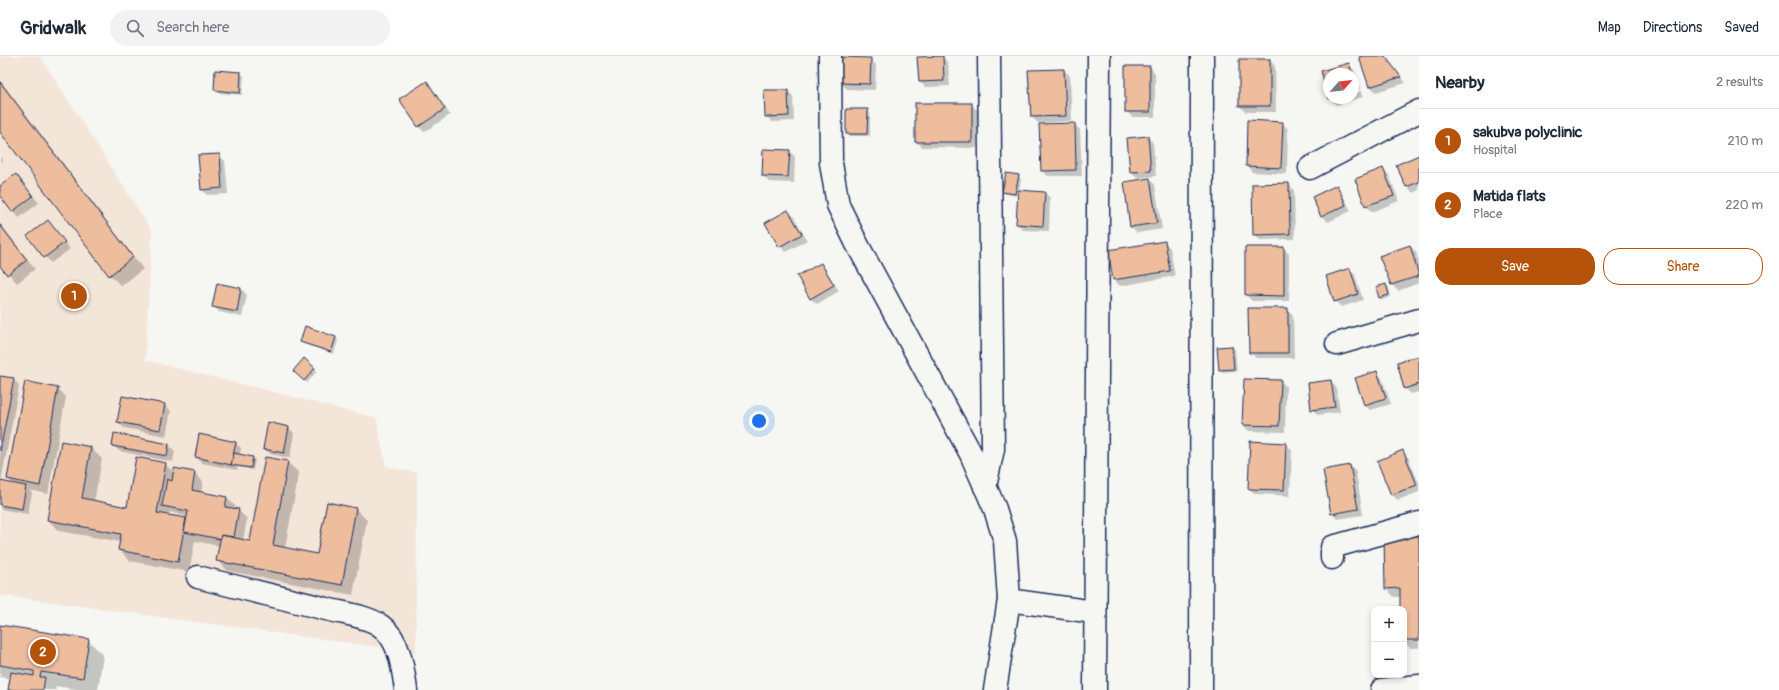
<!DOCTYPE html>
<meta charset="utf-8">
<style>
:root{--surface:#fff;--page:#f2f2f3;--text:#1f2937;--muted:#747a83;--line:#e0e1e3;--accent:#b45309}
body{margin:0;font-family:Pangolin,sans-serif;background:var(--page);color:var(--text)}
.controls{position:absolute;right:12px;bottom:12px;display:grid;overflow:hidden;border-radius:8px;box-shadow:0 2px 6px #0003}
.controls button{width:36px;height:36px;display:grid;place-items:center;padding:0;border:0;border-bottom:1px solid var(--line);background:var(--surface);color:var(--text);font:20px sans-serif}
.compass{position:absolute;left:1323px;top:12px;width:36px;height:36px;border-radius:50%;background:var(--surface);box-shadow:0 2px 6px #0003;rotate:62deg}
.you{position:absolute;left:759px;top:365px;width:14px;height:14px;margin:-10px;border:3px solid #fff;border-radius:50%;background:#1a73e8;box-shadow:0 0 0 6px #1a73e833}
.badge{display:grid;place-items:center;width:26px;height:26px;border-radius:50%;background:var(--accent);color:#fff;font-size:13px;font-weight:700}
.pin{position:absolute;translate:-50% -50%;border:2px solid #fff;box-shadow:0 1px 4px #0006}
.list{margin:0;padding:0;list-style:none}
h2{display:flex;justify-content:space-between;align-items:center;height:52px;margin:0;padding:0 16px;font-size:17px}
h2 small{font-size:13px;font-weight:400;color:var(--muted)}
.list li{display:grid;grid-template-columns:26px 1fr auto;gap:12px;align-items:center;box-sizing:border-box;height:64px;padding:0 16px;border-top:1px solid var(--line)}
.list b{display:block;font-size:15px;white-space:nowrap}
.list p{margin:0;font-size:13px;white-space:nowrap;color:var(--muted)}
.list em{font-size:13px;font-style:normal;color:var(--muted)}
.actions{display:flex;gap:8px;padding:12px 16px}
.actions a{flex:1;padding:9px 0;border:1px solid var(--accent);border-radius:16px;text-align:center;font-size:14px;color:var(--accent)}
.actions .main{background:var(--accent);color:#fff}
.icon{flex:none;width:22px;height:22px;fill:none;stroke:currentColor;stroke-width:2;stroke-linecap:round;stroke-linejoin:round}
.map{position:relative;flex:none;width:1419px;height:634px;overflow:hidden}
header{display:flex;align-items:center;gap:24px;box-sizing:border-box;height:56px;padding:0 20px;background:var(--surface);border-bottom:1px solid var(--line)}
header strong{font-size:19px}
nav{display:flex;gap:22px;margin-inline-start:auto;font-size:14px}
.search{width:280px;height:36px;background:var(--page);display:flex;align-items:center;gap:10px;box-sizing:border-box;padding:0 14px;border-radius:22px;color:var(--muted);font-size:15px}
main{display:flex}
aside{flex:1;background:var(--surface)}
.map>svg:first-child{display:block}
.built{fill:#f4e5d9}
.shadow{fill:#0003;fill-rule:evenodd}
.building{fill:#eebd9e;stroke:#1b2f5e}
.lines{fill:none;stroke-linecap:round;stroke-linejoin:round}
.minor-casing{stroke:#1b2f5e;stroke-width:25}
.minor{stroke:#f6f6f2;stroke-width:22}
</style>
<header>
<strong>Gridwalk</strong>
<div class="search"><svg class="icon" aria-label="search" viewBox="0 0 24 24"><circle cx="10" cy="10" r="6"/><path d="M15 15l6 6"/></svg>Search here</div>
<nav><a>Map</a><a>Directions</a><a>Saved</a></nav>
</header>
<main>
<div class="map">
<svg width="1419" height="634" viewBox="0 0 1419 634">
<rect width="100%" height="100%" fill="#f6f6f2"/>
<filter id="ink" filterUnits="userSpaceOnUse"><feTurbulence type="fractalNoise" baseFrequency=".025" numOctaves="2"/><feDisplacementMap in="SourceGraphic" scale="8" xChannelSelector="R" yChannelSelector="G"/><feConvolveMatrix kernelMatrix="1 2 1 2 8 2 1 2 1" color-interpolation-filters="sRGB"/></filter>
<g filter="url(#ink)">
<path class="built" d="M0 0H40L152 175 145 304 376 362 386 410 417 417 416 596 0 539Z"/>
<g class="shadow">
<path d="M1367 0H1385L1406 27 1376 36 1370 30Z"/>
<path d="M943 1 948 7 950 30 925 31 920 26Z"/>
<path d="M870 3 876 9 875 34 847 33 841 27Z"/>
<path d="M1270 4 1275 10 1276 56H1246L1240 50Z"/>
<path d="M1349 8 1354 14 1360 33 1353 35V18H1329V39L1322 16Z"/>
<path d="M1150 11 1155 17V61H1132L1126 55Z"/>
<path d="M1064 14 1070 20 1072 65 1038 67 1032 61Z"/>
<path d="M216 15 241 17 244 20 242 39 217 37 215 34Z"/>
<path d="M0 24 143 213 121 230 110 219 0 74Z"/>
<path d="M426 27 432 32 450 59 424 76 418 70Z"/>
<path d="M787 35 793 40 794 65 772 66 766 60Z"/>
<path d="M1361 35 1363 41 1336 49 1330 42 1332 43 1353 42V37Z"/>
<path d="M971 48 977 54V92L922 91 916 85Z"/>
<path d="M867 54 870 57V80H849L847 77Z"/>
<path d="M1282 67 1288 73 1287 118 1252 116 1247 110Z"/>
<path d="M1074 68 1080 74 1082 120H1048L1042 115Z"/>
<path d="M1148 81 1153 87 1156 120 1137 122 1131 116Z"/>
<path d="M789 95 795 101 794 127 769 126 763 120Z"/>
<path d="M219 99 225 105 228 138 207 139 202 133Z"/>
<path d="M1419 100V134L1413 137 1407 131 1398 109Z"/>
<path d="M0 101 3 105 0 107Z"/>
<path d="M1383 113 1389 119 1399 145 1372 156 1366 150 1356 123Z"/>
<path d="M16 119 39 147 19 162 0 138V132Z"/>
<path d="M1018 120 1021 123 1019 135 1044 136 1050 142 1049 175 1023 174 1017 168 1018 140 1006 138 1003 135Z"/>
<path d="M1149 123 1155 129 1162 173 1137 177 1131 171Z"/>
<path d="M1289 128 1294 134 1295 183 1260 184 1254 178Z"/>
<path d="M1337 131 1342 137 1351 155 1328 166 1322 160Z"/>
<path d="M788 155 794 161 807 184 786 196 780 190Z"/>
<path d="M48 165 70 193 51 207 28 180Z"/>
<path d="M0 167 35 213 17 227 0 208Z"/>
<path d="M1165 186 1170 192 1175 220 1120 230 1114 224Z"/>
<path d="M1410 190 1416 196 1419 207V227L1398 235 1392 229 1381 201Z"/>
<path d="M1283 192 1289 198V245H1252L1246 239Z"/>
<path d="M820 208 826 214 839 235 817 248 811 243 798 221Z"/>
<path d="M1349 213 1355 219 1363 244 1341 251 1335 245Z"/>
<path d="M1386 229 1389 232 1391 241 1382 244 1380 241Z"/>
<path d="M241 233 247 239 242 261 219 256 213 250Z"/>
<path d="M1287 253 1293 259 1294 302H1256L1250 296Z"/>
<path d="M336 281 338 284 334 298 304 288 301 286Z"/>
<path d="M1232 291 1235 293 1237 315 1223 316 1220 313Z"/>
<path d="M1419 301V336L1411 338 1405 332Z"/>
<path d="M304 303 317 315 307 327 294 315Z"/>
<path d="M1377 316 1382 322 1391 348 1370 354 1364 349Z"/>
<path d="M0 321 13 323 19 329 1 426 14 429 8 423 58 332 66 341 48 438 29 434 32 437 28 458 0 453Z"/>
<path d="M1280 325 1286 330 1285 376 1249 375 1243 369Z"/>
<path d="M1330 325 1336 331 1340 356 1318 359 1312 353Z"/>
<path d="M165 349 171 355 166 380 124 372 118 366Z"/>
<path d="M288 371 294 377 290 402 270 398 264 392Z"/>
<path d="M235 386 241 392 240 399 252 402 255 404 253 414 238 411 237 414 202 407 196 401Z"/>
<path d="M1286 388 1292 394 1290 440 1255 438 1249 432Z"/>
<path d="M113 389H169L175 395 173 406 119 395Z"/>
<path d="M91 392 102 403 94 446 128 452 165 408 174 417H195L203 426 201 437 227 442 235 450V453L238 454 247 463 243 485 251 486 287 406 299 417 285 492 318 499 356 453 367 464 353 539 228 515 217 504 220 490 195 485 189 516 130 505 119 494 121 486 59 475 48 464ZM170 456 188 461 187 465 185 463 169 460Z"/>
<path d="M1402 395 1408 401 1419 427V436L1398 444 1392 439Z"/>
<path d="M1350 410 1356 416 1363 459 1337 463 1332 457Z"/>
<path d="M1419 481V592H1410L1404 586V553H1401V541H1394L1386 532Z"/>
<path d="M0 570 88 584 103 599 98 634H82L55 630 56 634H9L11 623 0 621Z"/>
</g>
<g class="building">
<path d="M943 0 944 25 919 26 917 1Z"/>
<path d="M1364 0H1385L1401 21 1369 31 1359 1Z"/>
<path d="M840 1 871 2 870 28 840 27Z"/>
<rect x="1239" y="3" width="31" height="47"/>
<path d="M1349 7 1352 18H1329V42H1333L1329 43 1321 15Z"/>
<rect x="1125" y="10" width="25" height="46"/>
<path d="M1064 13 1066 60 1031 61 1028 14Z"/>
<path d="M215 14 241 16 240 37 214 34Z"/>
<path d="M427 25 445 53 418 71 399 43Z"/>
<path d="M0 26 133 201 109 220 0 76Z"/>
<path d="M764 34H788L789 60 765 61Z"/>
<rect x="915" y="47" width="57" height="39"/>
<path d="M846 53H868L867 78H846Z"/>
<path d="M1247 64 1283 66 1281 112 1246 110Z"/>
<path d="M1075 67 1076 114 1041 115 1039 68Z"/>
<path d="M1148 80 1151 115 1130 116 1127 82Z"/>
<path d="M763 93 790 94 788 121 762 120Z"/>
<path d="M220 98 222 132 201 134 198 99Z"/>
<path d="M1419 99V126L1406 131 1396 109Z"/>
<path d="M1383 112 1394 140 1365 150 1355 123Z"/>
<path d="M1006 117 1019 119 1015 138 1002 136Z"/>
<path d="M16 118 33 140 12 156 0 140V130Z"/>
<path d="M1150 122 1157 167 1130 171 1124 126Z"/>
<path d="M1289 127 1290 178 1253 179 1252 128Z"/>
<path d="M1337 129 1346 149 1321 161 1312 141Z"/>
<path d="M1018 134 1045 136 1043 170 1016 168Z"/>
<path d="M788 154 802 178 779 191 765 167Z"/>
<path d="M48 164 65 186 44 202 27 180Z"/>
<path d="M0 169 27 204 7 219 0 210Z"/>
<path d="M1165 185 1170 215 1113 224 1108 194Z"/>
<path d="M1410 189 1419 220 1391 229 1379 200Z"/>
<path d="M1245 191H1284V240L1245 239Z"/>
<path d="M821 207 834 229 810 243 797 220Z"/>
<path d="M1350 212 1358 238 1334 246 1326 220Z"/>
<path d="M217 227 241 232 237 256 212 251Z"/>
<path d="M1386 228 1389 239 1379 242 1376 231Z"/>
<path d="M1248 252H1288V297H1249Z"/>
<path d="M305 270 336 281 331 296 300 286Z"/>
<path d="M1232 290 1234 313 1219 314 1217 291Z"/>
<path d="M1419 300V328L1404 333 1397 306Z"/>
<path d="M304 302 315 312 304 325 293 315Z"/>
<path d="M1377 315 1386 342 1364 349 1355 322Z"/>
<path d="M0 320 14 322 0 395Z"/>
<path d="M1244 323 1281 324 1279 370 1242 369Z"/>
<path d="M1331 324 1335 351 1311 354 1308 327Z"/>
<path d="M25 325 58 332 40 430 7 423Z"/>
<path d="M122 340 165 348 160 374 117 366Z"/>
<path d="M268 366 289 371 284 397 263 393Z"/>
<path d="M114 377 169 388 167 400 112 390Z"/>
<path d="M199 378 236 386 231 409 195 401Z"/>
<path d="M61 385 91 391 82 442 127 451 136 401 166 407 157 457 186 462 178 506 118 494 121 478 47 464Z"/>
<path d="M1250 385 1286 387 1284 434 1248 433Z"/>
<path d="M1403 394 1417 429 1391 439 1377 405Z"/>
<path d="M234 397 253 401 251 412 231 409Z"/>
<path d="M265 401 288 405 273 489 317 498 327 446 356 452 342 529 216 505 221 479 250 485Z"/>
<path d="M1350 409 1358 453 1331 458 1323 414Z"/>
<path d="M174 412 195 416 192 434 227 441 225 451 239 453 234 481 221 479 220 483 184 476 188 455 162 450 167 423 172 425Z"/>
<path d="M0 425 26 430 22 453 0 449Z"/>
<path d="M1384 480H1419V584H1404V553H1400V532L1385 533Z"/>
<path d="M0 569 89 583 83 622 41 616 40 621H45L43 634H8L11 616 34 620V615L0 609Z"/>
</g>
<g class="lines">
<defs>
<g id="minor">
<path d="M830 0 831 107 838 149 857 188 971 398 995 453 1005 485 1009 544 1094 556"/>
<path d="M1310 112 1419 55"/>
<path d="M1337 288 1419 264"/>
<path d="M985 431 993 393 989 0"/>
<path d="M1332 502V491L1419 467"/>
<path d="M198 521C240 532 283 542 326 553 341 557 368 560 381 570 400 584 403 613 406 634"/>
<path d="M995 634 1009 544"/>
<path d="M1095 634 1099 0"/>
<path d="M1201 634 1202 0"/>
<path d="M1382 634 1419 630"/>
</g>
</defs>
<use href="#minor" class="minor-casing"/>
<use href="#minor" class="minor"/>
</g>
</g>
</svg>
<div class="controls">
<button>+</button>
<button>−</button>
</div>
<svg class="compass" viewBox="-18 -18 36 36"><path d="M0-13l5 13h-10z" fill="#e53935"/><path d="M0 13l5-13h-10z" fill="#747a83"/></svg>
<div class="you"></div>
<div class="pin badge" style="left:74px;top:240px">1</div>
<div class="pin badge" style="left:43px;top:596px">2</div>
</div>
<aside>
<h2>Nearby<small>2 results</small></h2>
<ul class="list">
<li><span class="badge">1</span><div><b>sakubva polyclinic</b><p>Hospital</p></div><em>210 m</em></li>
<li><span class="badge">2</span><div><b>Matida flats</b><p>Place</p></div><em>220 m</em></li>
</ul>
<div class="actions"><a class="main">Save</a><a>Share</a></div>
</aside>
</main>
